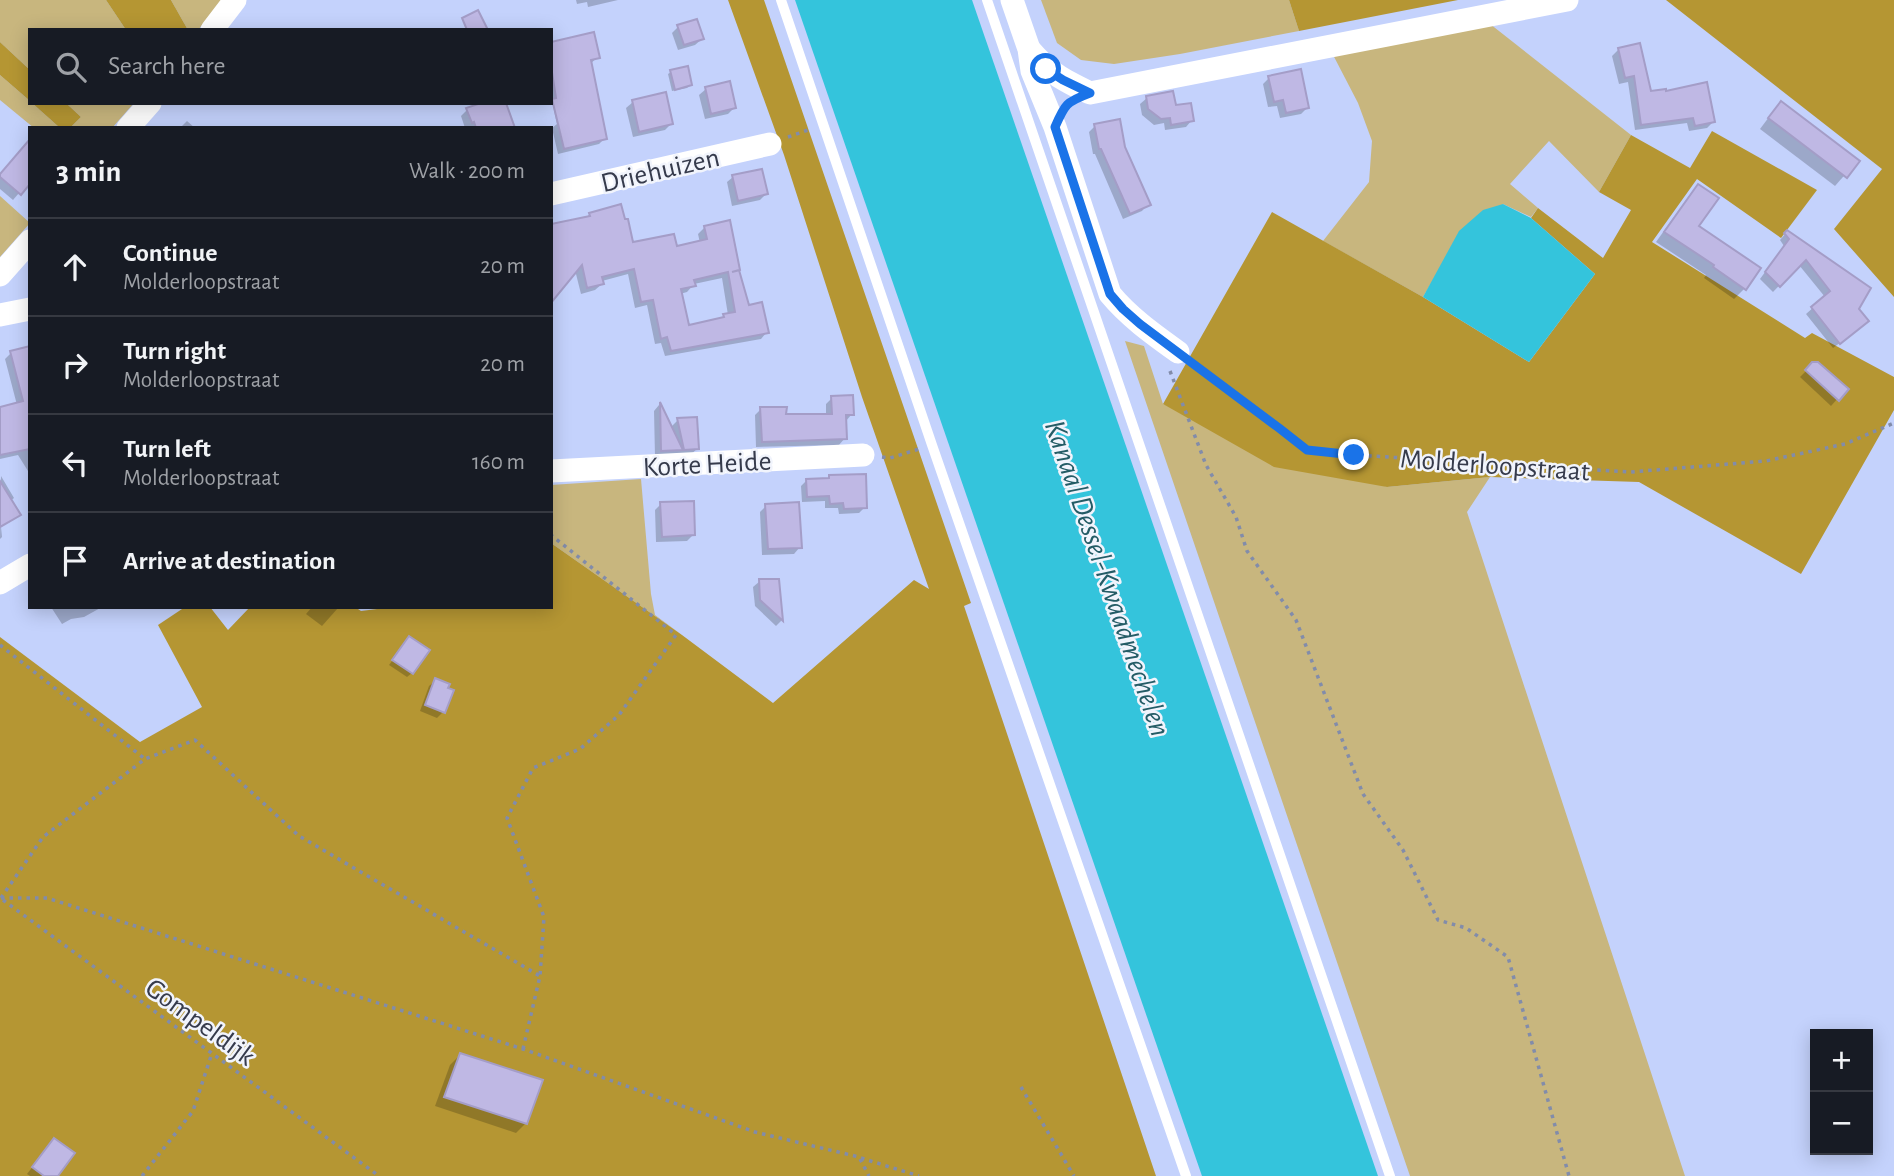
<!DOCTYPE html>
<meta charset="utf-8">
<style>
:root{--surface:#171b24;--page:#20242c;--text:#f1f3f6;--muted:#9ea1a6;--line:#363941}
body{margin:0;font-family:"Alegreya Sans",sans-serif;background:var(--page);color:var(--text)}
.controls{position:absolute;right:21px;bottom:21px;display:grid;overflow:hidden;border-radius:0px;box-shadow:0 4px 18px #0003}
.controls button{width:63px;height:63px;display:grid;place-items:center;padding:0;border:0;border-bottom:2px solid var(--line);background:var(--surface);color:var(--text);font:35px sans-serif}
.stop{position:absolute;width:21px;height:21px;margin:-16px;border:5px solid #1a73e8;border-radius:50%;background:#fff}
.stop.end{background:#1a73e8;border-color:#fff;box-shadow:0 2px 7px #0008}
.list{margin:0;padding:0;list-style:none}
h2{display:flex;justify-content:space-between;align-items:center;height:91px;margin:0;padding:0 28px;font-size:30px}
h2 small{font-size:23px;font-weight:400;color:var(--muted)}
.list li{display:grid;grid-template-columns:46px 1fr auto;gap:21px;align-items:center;box-sizing:border-box;height:98px;padding:0 28px;border-top:2px solid var(--line)}
.list b{display:block;font-size:26px;white-space:nowrap}
.list p{margin:0;font-size:23px;white-space:nowrap;color:var(--muted)}
.list em{font-size:23px;font-style:normal;color:var(--muted)}
.icon{flex:none;width:38px;height:38px;fill:none;stroke:currentColor;stroke-width:2;stroke-linecap:round;stroke-linejoin:round}
.map{position:relative;flex:none;width:1894px;height:1176px;overflow:hidden}
.search{position:absolute;background:var(--surface);box-shadow:0 4px 18px #0003;left:28px;top:28px;width:525px;height:77px;display:flex;align-items:center;gap:18px;box-sizing:border-box;padding:0 24px;border-radius:0px;color:var(--muted);font-size:26px}
.panel{position:absolute;background:var(--surface);box-shadow:0 4px 18px #0003;left:28px;top:126px;width:525px;height:483px;border-radius:0px}
.map>svg:first-child{display:block}
.green{fill:#c8b67e}
.forest{fill:#b59633}
.water{fill:#34c4dc}
.shadow{fill:#0003;fill-rule:evenodd}
.building{fill:#bfb8e4;stroke:#a49dc7;stroke-width:2;fill-rule:evenodd}
.lines{fill:none;stroke-linecap:round;stroke-linejoin:round}
.path{stroke:#828caa;stroke-width:3.5;stroke-dasharray:3.5 5;stroke-linecap:butt}
.service{stroke:#fff;stroke-width:10}
.minor{stroke:#fff;stroke-width:23}
.route{stroke:#1a73e8;stroke-width:9}
.labels{text-anchor:middle;stroke-width:5;stroke-linejoin:round;paint-order:stroke}
.street-label{font-size:28px;fill:#363b4c;stroke:#f1f4fc}
.water-label{font-size:30px;font-style:italic;fill:#245c66;stroke:#f1f4fc}
</style>
<div class="map">
<svg width="1894" height="1176" viewBox="0 0 1894 1176">
<rect width="100%" height="100%" fill="#c4d2fc"/>
<g class="green">
<path d="M0 0H106L126 30H30V70L0 42Z"/>
<path d="M171 0H222L198 30H188Z"/>
<path d="M1041 0H1289L1299 31 1180 54 1114 64 1081 60 1057 43Z"/>
<path d="M1485 20 1631 135 1599 192 1549 141 1510 184 1538 208 1531 217 1503 204 1440 268 1423 297 1323 241 1369 182 1372 141 1358 103 1331 51Z"/>
<path d="M0 75 30 101V103H32L60 128H34L0 100Z"/>
<path d="M66 103H134L112 128H70L81 117Z"/>
<path d="M0 196 30 223 0 257Z"/>
<path d="M1125 341 1144 346 1163 404 1387 487 1490 477 1467 512 1685 1176H1410Z"/>
<path d="M641 479 651 594 655 615 682 635 551 543V485Z"/>
</g>
<g class="forest">
<path d="M106 0H171L188 30H126Z"/>
<path d="M728 0H764L971 603 964 606 1156 1176H0V637L140 742 202 707 158 625 185 607H210L228 630 250 607H355L361 611 393 607H551V543L682 635 773 703 914 580 929 589 862 397 784 155Z"/>
<path d="M1289 0H1458L1299 31Z"/>
<path d="M1666 0H1894V297L1834 229 1882 169Z"/>
<path d="M0 42 30 70V101L0 75Z"/>
<path d="M32 103H66L81 117 70 128H60Z"/>
<path d="M1712 131 1817 190 1781 238 1697 179 1652 242 1805 338 1812 333 1894 377V410L1801 574 1639 482 1490 477 1387 487 1274 467 1163 404 1272 212 1423 297 1529 362 1595 274 1531 218 1538 208 1603 258 1631 210 1599 192 1631 135 1690 168Z"/>
</g>
<g class="water">
<path d="M795 0H972L1378 1176H1202Z"/>
<path d="M1503 204 1531 218 1595 274 1529 362 1423 297 1459 231 1483 210Z"/>
</g>
<g class="shadow">
<path d="M576 0H618L588 7 587 2 577 4Z"/>
<path d="M678 27 702 39 695 45 678 50 672 33Z"/>
<path d="M1619 49 1649 93 1714 121 1707 128 1689 131 1687 123 1635 130 1628 82 1619 84 1612 56Z"/>
<path d="M598 57 590 64 605 138 599 144 558 154 552 128 557 124 551 97V82L555 79 551 65Z"/>
<path d="M671 72 690 85 687 88 672 91 668 74Z"/>
<path d="M1269 78 1307 108 1301 114 1280 118 1277 106 1268 107 1263 84Z"/>
<path d="M706 89 734 108 728 114 705 119 699 95Z"/>
<path d="M1147 98 1174 107 1192 120 1186 127 1165 130 1164 123 1154 125 1142 115 1140 104Z"/>
<path d="M633 102 671 124 665 130 633 137 626 108Z"/>
<path d="M467 110 513 128H465L461 116Z"/>
<path d="M1772 113 1857 161 1835 186 1760 129Z"/>
<path d="M187 121 195 128H180Z"/>
<path d="M1095 126 1124 147 1148 204 1142 211 1123 219 1095 154H1093L1089 132Z"/>
<path d="M0 176 19 193 13 200 0 189Z"/>
<path d="M733 177 766 194 760 200 732 206 727 182Z"/>
<path d="M1698 186 1696 227 1758 268 1744 289 1734 299 1704 278 1706 275 1656 242 1689 196Z"/>
<path d="M590 214 632 244 676 248 700 243 698 234 705 227 747 307 767 332 761 339 665 356 661 343 655 344 647 305 635 308 628 274 602 281V284L595 290 581 294 575 270 586 218ZM722 278 728 315 721 319 687 327 680 294 687 292 694 284Z"/>
<path d="M1787 232 1857 309 1861 327 1833 348 1806 314 1825 297 1799 265 1773 292 1760 279 1784 246 1780 240Z"/>
<path d="M30 348V471H28L18 455 0 459V409L17 405 5 359 11 353Z"/>
<path d="M1813 364 1846 389 1831 406 1800 377Z"/>
<path d="M832 398 852 414 845 422V438L839 445 756 447 755 415 761 409 785 416H826V404Z"/>
<path d="M659 405 670 428 678 420 697 449 690 455 655 457 654 411Z"/>
<path d="M1 476 14 498 10 501 19 514 1 527 2 537 0 539Z"/>
<path d="M830 477 865 507 859 513 839 514 838 508H825V501L802 502 801 486 807 480H826Z"/>
<path d="M661 504 694 534 687 541 656 542 655 510Z"/>
<path d="M766 506 800 547 794 554 762 555 760 512Z"/>
<path d="M760 581H778L781 621 776 626 755 606 753 587Z"/>
<path d="M51 607H102L84 617 71 619 62 624Z"/>
<path d="M337 607 338 608 322 626 306 614 312 607Z"/>
<path d="M409 638 412 673 407 677 389 665Z"/>
<path d="M436 680 443 712 437 718 420 711 429 686Z"/>
<path d="M460 1055 526 1123 516 1133 435 1106 450 1065Z"/>
<path d="M48 1147 56 1176H30L27 1174Z"/>
</g>
<g class="building">
<path d="M478 10 488 30H467L462 18Z"/>
<path d="M697 19 704 39 684 45 677 25Z"/>
<path d="M594 32 600 58 591 60 607 139 564 149 552 99 556 98 551 66V42Z"/>
<path d="M1640 43 1651 91 1666 89V91L1707 82 1715 122 1695 126 1693 118 1641 125 1634 76 1625 78 1618 48Z"/>
<path d="M688 66 692 85 675 90 670 70Z"/>
<path d="M1301 69 1309 108 1286 113 1283 100 1274 102 1268 76Z"/>
<path d="M730 81 736 108 711 114 705 87Z"/>
<path d="M1173 91 1176 105 1191 103 1194 121 1171 125 1170 118 1161 119 1148 109 1146 96Z"/>
<path d="M666 92 673 124 639 132 632 100Z"/>
<path d="M1781 101 1860 161 1847 178 1768 118Z"/>
<path d="M481 103H506L515 128H476L474 122 472 123 466 108Z"/>
<path d="M1120 119 1125 147 1151 205 1130 214 1101 149H1099L1094 124Z"/>
<path d="M30 139V184L21 195 0 177V174Z"/>
<path d="M762 169 768 194 738 201 732 175Z"/>
<path d="M1698 184 1719 198 1699 226 1761 268 1746 290 1713 267 1714 265 1664 232Z"/>
<path d="M621 204 625 219H628L633 242 674 234 677 246 707 239 704 226 730 220 740 270 732 272 739 270 749 305 762 302 769 333 671 351 667 337 661 339 653 300 641 302 634 269 602 277 604 284 587 288 582 265 551 303V224L590 216 589 213ZM728 272 735 312 723 314 724 317 689 325 681 289 696 286 694 280Z"/>
<path d="M1787 230 1871 288 1859 309 1869 321 1840 344 1811 307 1830 291 1806 260 1780 287 1765 272 1789 239 1784 233Z"/>
<path d="M30 346V449L0 455V407L23 401 10 351Z"/>
<path d="M1812 362H1818L1849 389 1839 401 1805 370Z"/>
<path d="M853 395 854 415H846L847 439 762 442 760 407H787L786 414H832L831 396Z"/>
<path d="M660 402 683 450 661 451Z"/>
<path d="M697 417 699 449 684 450 677 418Z"/>
<path d="M866 474 867 508 844 509 843 503 830 504 829 496 807 497 806 479 829 478V475Z"/>
<path d="M0 481 21 515 0 527Z"/>
<path d="M694 501 695 535 662 537 660 502Z"/>
<path d="M799 502 802 548 768 549 765 504Z"/>
<path d="M759 579H779L783 621 760 600Z"/>
<path d="M409 636 430 650 413 674 392 660Z"/>
<path d="M435 678 450 684 448 688 454 690 445 713 425 705Z"/>
<path d="M460 1053 543 1080 527 1124 444 1097Z"/>
<path d="M54 1138 75 1153 58 1176H44L32 1167Z"/>
</g>
<g class="lines">
<g class="path">
<path d="M788 137 811 129"/>
<path d="M1194 364 1307 451 1355 455 1631 472 1766 461 1845 444 1894 423"/>
<path d="M1170 371 1206 465 1236 517 1247 551 1296 620 1363 794 1403 850 1438 920 1466 928 1508 957 1569 1176"/>
<path d="M882 457 890 458 919 449"/>
<path d="M0 645 145 759"/>
<path d="M1 898H47L523 1049 755 1132 859 1157 869 1176"/>
<path d="M1 898 43 837 145 759 195 740 299 836 540 976"/>
<path d="M3 900 379 1176"/>
<path d="M523 1049 540 976 544 917 507 818 533 768 580 749 619 715 676 635 551 535"/>
<path d="M1021 1087 1074 1176"/>
<path d="M861 1158 919 1176"/>
<path d="M142 1176 193 1111 212 1053"/>
</g>
<g class="service">
<path d="M781 0 932 445 1186 1176"/>
<path d="M987 0 1390 1176"/>
</g>
<g class="minor">
<path d="M1012 0 1029 49 1032 71 1055 127 1110 294C1129 317 1153 334 1178 352"/>
<path d="M212 30 235 0"/>
<path d="M1029 49C1050 73 1061 79 1090 93L1567 0"/>
<path d="M128 128 150 103"/>
<path d="M551 194 770 144"/>
<path d="M0 275 30 241"/>
<path d="M0 315 30 309"/>
<path d="M551 471 863 455"/>
<path d="M0 583 30 565"/>
</g>
</g>
<g class="lines">
<path class="route" d="M1046 69 1063 80 1090 93C1066 102 1065 104 1055 127L1110 294 1123 309 1140 324 1279 428 1307 450 1354 455"/>
</g>
<g class="labels">
<g class="street-label">
<text transform="translate(660 169) rotate(-13)" y="10">Driehuizen</text>
<text transform="translate(707 463) rotate(-3)" y="10">Korte Heide</text>
<text transform="translate(1495 464) rotate(4)" y="10">Molderloopstraat</text>
<text transform="translate(201 1021) rotate(36)" y="10">Gompeldijk</text>
</g>
<g class="water-label">
<text transform="translate(1108 578) rotate(71)" y="10">Kanaal Dessel-Kwaadmechelen</text>
</g>
</g>
</svg>
<div class="controls">
<button>+</button>
<button>−</button>
</div>
<div class="stop" style="left:1046px;top:69px"></div>
<div class="stop end" style="left:1354px;top:455px"></div>
<div class="search"><svg class="icon" aria-label="search" viewBox="0 0 24 24"><circle cx="10" cy="10" r="6"/><path d="M15 15l6 6"/></svg>Search here</div>
<section class="panel">
<h2>3 min<small>Walk · 200 m</small></h2>
<ul class="list">
<li><svg class="icon" aria-label="ahead" viewBox="0 0 24 24"><path d="M12 20V5M6 11l6-6 6 6"/></svg><div><b>Continue</b><p>Molderloopstraat</p></div><em>20 m</em></li>
<li><svg class="icon" aria-label="right" viewBox="0 0 24 24"><path d="M7 20v-9h11M14 6l5 5-5 5"/></svg><div><b>Turn right</b><p>Molderloopstraat</p></div><em>20 m</em></li>
<li><svg class="icon" aria-label="left" viewBox="0 0 24 24"><path d="M17 20v-9H6M10 6l-5 5 5 5"/></svg><div><b>Turn left</b><p>Molderloopstraat</p></div><em>160 m</em></li>
<li><svg class="icon" aria-label="arrive" viewBox="0 0 24 24"><path d="M6 21V4h12l-3 4 3 4H6"/></svg><div><b>Arrive at destination</b></div></li>
</ul>
</section>
</div>
